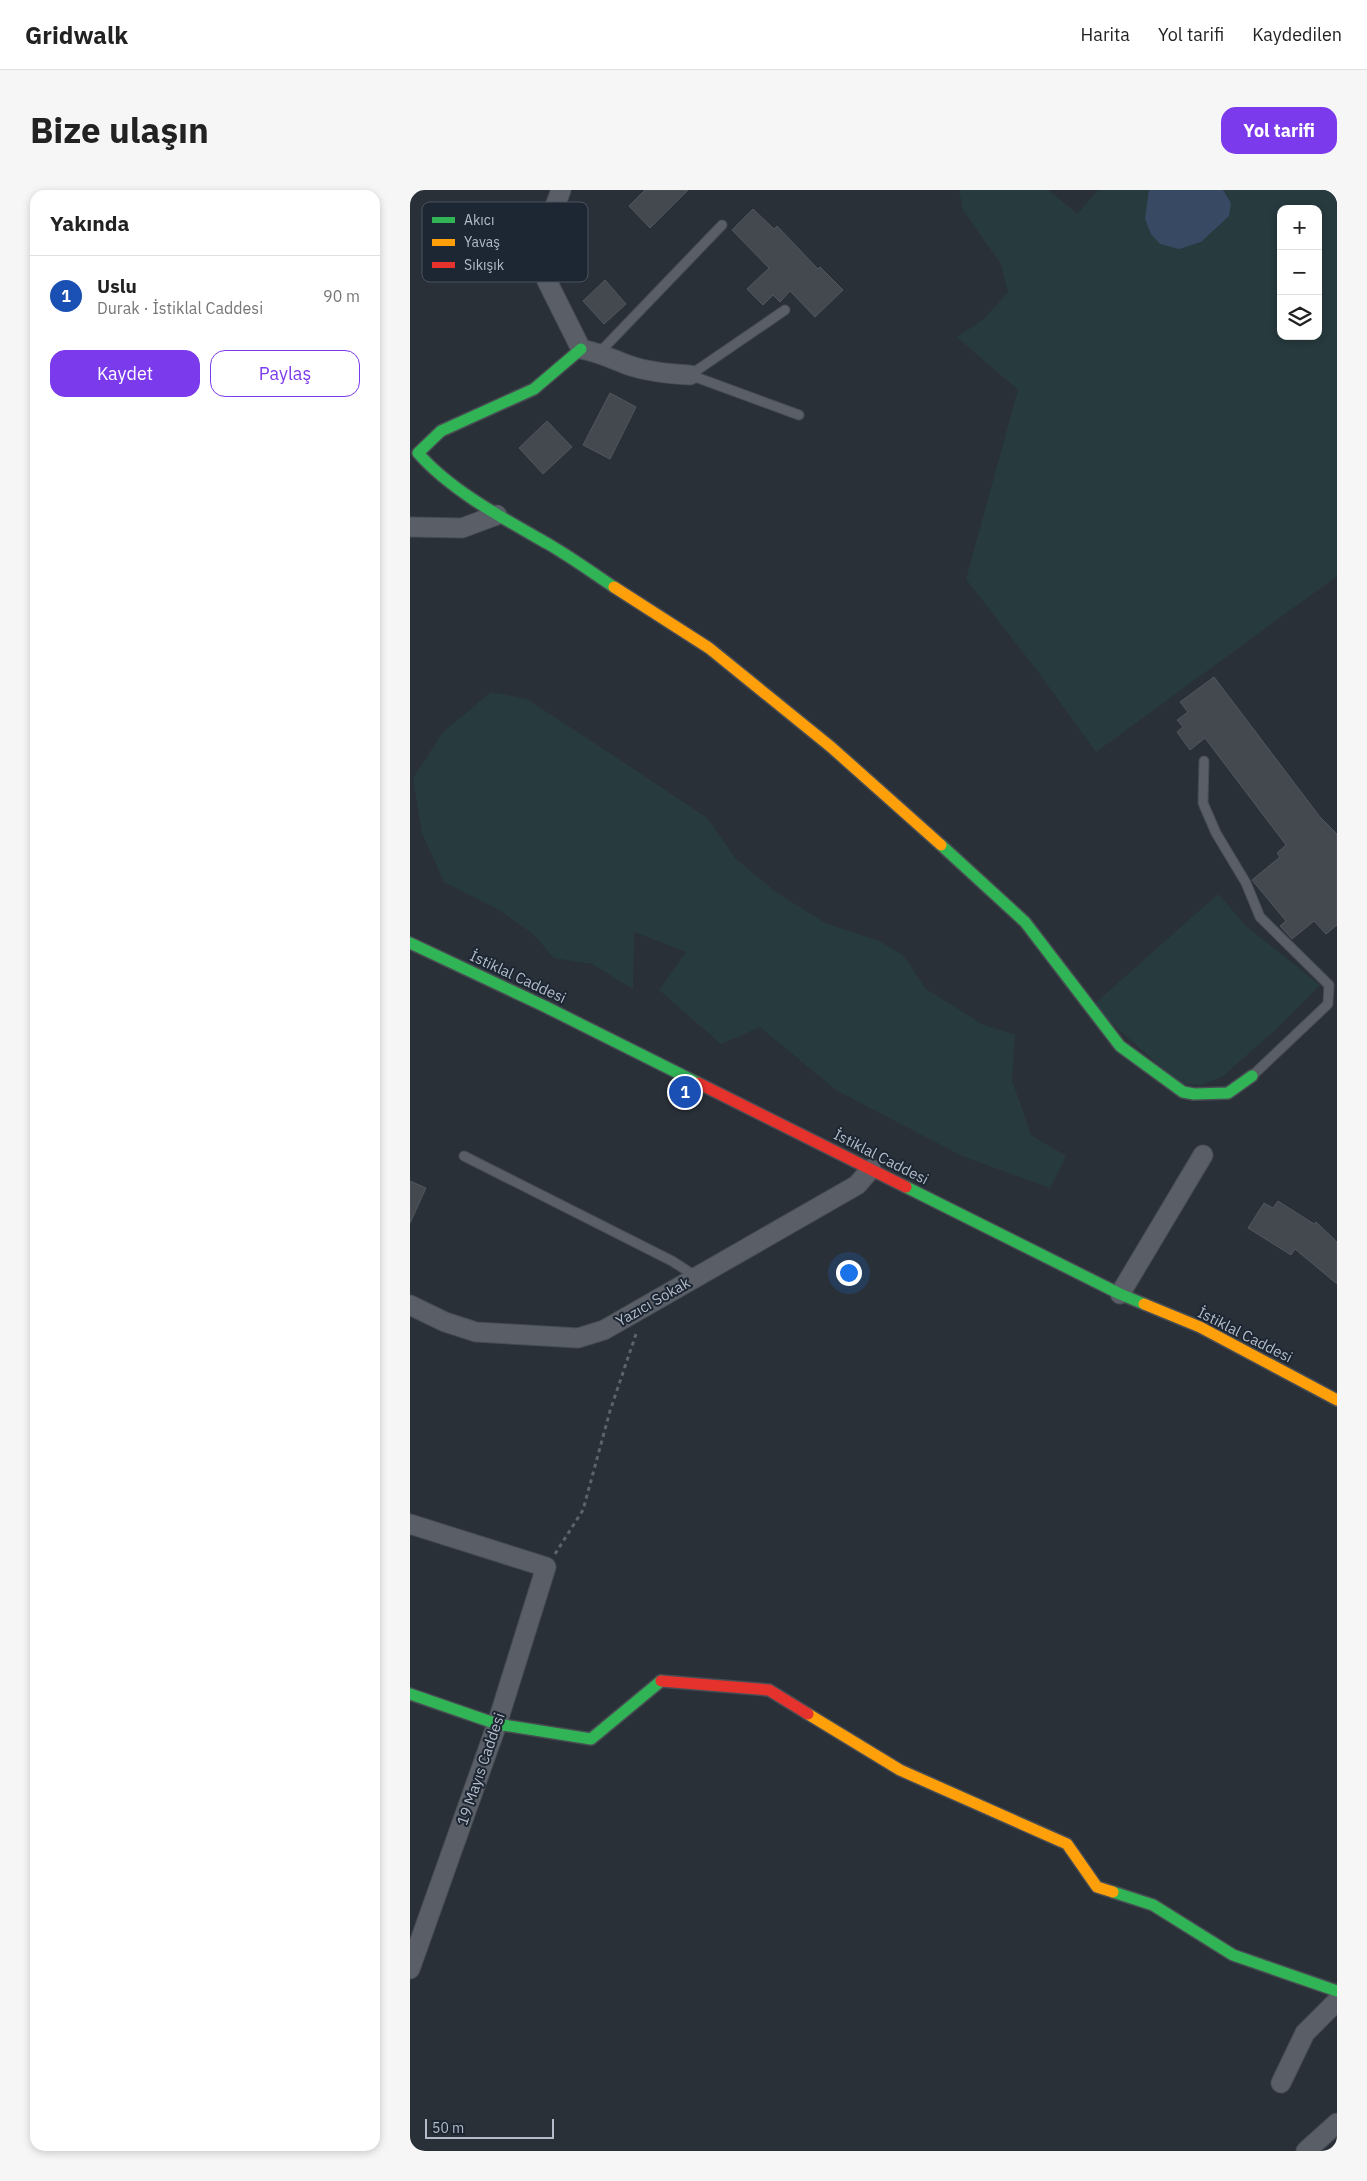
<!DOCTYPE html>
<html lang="tr">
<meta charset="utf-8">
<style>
:root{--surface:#fff;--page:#f6f6f6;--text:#222;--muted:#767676;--line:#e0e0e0;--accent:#7c3aed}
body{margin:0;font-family:"IBM Plex Sans",sans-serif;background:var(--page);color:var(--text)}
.controls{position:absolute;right:15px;top:15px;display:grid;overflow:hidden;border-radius:10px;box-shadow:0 2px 8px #0003}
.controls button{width:45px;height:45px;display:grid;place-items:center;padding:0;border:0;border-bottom:1px solid var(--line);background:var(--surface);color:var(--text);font:25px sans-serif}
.scale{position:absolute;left:15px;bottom:12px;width:129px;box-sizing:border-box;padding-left:5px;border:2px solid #b4bcc9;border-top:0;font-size:14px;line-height:18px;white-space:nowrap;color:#b4bcc9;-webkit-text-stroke:4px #1d2633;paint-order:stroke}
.you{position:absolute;left:438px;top:1082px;width:18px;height:18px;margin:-12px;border:4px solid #fff;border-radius:50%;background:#1a73e8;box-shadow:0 0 0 8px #1a73e833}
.badge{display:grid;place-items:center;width:32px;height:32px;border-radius:50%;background:var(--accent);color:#fff;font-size:16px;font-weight:700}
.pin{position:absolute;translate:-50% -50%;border:2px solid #fff;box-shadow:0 1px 5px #0006}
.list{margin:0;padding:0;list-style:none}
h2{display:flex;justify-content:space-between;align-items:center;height:65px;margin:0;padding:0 20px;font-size:21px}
h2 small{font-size:16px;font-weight:400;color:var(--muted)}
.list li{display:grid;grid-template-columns:32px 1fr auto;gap:15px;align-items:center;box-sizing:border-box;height:80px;padding:0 20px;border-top:1px solid var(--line)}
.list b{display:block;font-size:19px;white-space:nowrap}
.list p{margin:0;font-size:16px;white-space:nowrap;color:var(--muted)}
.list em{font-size:16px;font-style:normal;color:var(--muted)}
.actions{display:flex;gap:10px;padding:15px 20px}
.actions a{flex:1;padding:11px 0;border:1px solid var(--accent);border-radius:15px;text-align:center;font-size:18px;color:var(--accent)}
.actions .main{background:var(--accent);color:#fff}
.icon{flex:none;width:28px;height:28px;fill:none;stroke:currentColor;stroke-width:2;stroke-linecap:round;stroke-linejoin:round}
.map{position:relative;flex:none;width:927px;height:1961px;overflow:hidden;border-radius:15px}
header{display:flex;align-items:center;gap:30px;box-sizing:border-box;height:70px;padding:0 25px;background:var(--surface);border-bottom:1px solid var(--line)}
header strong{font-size:24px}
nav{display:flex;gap:28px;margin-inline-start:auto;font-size:18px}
.intro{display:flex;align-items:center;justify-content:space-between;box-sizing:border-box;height:120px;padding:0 30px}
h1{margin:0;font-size:35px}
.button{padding:12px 22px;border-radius:15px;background:var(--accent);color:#fff;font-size:18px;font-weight:700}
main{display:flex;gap:30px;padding:0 30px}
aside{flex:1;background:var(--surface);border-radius:15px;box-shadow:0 2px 8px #0003}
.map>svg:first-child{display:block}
.green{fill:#273a3e;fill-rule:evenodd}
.water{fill:#384963}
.building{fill:#444950;stroke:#52575f}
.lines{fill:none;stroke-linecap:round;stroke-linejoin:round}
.lane-casing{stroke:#484c53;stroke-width:11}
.street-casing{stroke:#484c53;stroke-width:21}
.fast-casing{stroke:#484c53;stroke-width:14}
.slow-casing{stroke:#484c53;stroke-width:14}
.jam-casing{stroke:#484c53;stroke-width:14}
.path{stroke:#5d636a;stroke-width:3;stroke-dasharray:4 4;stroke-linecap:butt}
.lane{stroke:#5a5e66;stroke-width:9}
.street{stroke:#5a5e66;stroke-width:19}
.fast{stroke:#30b455;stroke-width:11}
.slow{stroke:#ff9f0a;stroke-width:11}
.jam{stroke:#e5322d;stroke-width:11}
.labels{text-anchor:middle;stroke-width:4;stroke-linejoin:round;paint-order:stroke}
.street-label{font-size:15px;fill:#b4bcc9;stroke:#1d2633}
.key{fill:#1d2633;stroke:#4a5360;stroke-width:1}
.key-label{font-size:14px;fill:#b4bcc9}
</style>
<header>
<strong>Gridwalk</strong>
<nav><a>Harita</a><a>Yol tarifi</a><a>Kaydedilen</a></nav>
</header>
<div class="intro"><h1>Bize ulaşın</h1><a class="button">Yol tarifi</a></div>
<main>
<aside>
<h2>Yakında<small></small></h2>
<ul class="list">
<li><span class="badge" style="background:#1a4fb4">1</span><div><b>Uslu</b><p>Durak · İstiklal Caddesi</p></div><em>90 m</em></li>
</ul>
<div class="actions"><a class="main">Kaydet</a><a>Paylaş</a></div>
</aside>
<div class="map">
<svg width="927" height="1961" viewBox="0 0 927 1961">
<rect width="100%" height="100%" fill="#2a3038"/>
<g class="green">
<path d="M549 0H639L667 24 688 0H927V386L686 562 629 483 556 389 608 200 547 147 574 129 598 102 591 74 553 20ZM871 19H908V146H871Z"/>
<path d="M81 502 117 509 210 570 297 628 326 669 366 702 415 733 469 751 493 765 516 799 572 834 605 845 602 890 621 945 656 966 640 998 552 966 426 900 350 837 311 854 249 800 276 762 224 742 223 799 182 774 144 768 123 744 89 720 34 692 12 643 3 588 33 542Z"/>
<path d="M808 704 837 737 910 795 862 843 813 886 791 895 769 893 682 816Z"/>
</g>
<path class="water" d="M739 0H813L821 13 819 26 791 52 769 59 750 54 741 44 735 29Z"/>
<g class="building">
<path d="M235 0H278L240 38 219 16Z"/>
<path d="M343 19 364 39 367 36 408 79 410 77 433 100 405 127 380 101 370 112 363 105 353 115 337 99 359 78 322 40Z"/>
<path d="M195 90 216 114 194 134 173 111Z"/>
<path d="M200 203 226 217 200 269 173 255Z"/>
<path d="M137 231 162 257 133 284 109 258Z"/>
<path d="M804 487 910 627 927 644V735L916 744 904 731 882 749 870 736 876 731 842 690 870 667 867 663 876 655 795 548 780 560 767 542 773 537 767 530 778 522 770 512Z"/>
<path d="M0 991 16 998 0 1033Z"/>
<path d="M868 1011 904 1034 906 1032 927 1052V1094L885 1059 881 1065 838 1038 854 1013 863 1018Z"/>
</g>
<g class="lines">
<defs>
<g id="lane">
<path d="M190 162 312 35"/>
<path d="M280 185 389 225"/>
<path d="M280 185 375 120"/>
<path d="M794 571 793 613 806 643 836 693 850 727 919 795 918 814 843 885"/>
<path d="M54 966 262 1071 287 1087"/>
</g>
<g id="street">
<path d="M151 0 132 51 137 91 171 159C188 162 202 169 218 175 238 182 259 184 280 185"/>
<path d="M0 337 52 338 87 325"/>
<path d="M710 1104 793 965"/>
<path d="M0 1115 35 1132 66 1142 168 1148 194 1140 447 995 461 979"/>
<path d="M0 1334 136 1377 87 1534 0 1779"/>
<path d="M871 1893 895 1843 927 1811"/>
<path d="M896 1961 927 1933"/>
</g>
<g id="fast">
<path d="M171 159 124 199 31 241 8 263C41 301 96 330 140 355 162 368 183 383 204 397"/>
<path d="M531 655 615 732 710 856 773 902 784 904 818 903 842 886"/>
<path d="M0 753 134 816 288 893"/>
<path d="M496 997 710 1104 734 1114"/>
<path d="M0 1504 87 1534 181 1549 251 1491"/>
<path d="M703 1702 743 1715 823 1765 927 1801"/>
</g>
<g id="slow">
<path d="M204 397 299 458 421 557 531 655"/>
<path d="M734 1114 790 1137 927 1210"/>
<path d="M398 1524 490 1580 657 1654 687 1697 703 1702"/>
</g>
<g id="jam">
<path d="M288 893 496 997"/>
<path d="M251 1491 359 1500 398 1524"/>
</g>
</defs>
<use href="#lane" class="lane-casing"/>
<use href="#street" class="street-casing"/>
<use href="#fast" class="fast-casing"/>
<use href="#slow" class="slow-casing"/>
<use href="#jam" class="jam-casing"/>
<path class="path" d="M145 1364 173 1320 200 1221 227 1141"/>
<use href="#lane" class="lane"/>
<use href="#street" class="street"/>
<use href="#fast" class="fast"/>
<use href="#slow" class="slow"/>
<use href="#jam" class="jam"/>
</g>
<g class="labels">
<g class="street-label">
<text transform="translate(108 787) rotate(25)" y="5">İstiklal Caddesi</text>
<text transform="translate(471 967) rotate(27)" y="5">İstiklal Caddesi</text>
<text transform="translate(243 1112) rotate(-30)" y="5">Yazıcı Sokak</text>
<text transform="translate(835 1145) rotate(27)" y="5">İstiklal Caddesi</text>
<text transform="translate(71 1579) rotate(-71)" y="5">19 Mayıs Caddesi</text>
</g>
</g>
<rect x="12" y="12" width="166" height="80" rx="8" class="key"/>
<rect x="22" y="27" width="23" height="6" fill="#30b455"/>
<rect x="22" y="49" width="23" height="7" fill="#ff9f0a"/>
<rect x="22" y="72" width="23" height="6" fill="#e5322d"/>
<g class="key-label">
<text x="54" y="35">Akıcı</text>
<text x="54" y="57">Yavaş</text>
<text x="54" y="80">Sıkışık</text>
</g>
</svg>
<div class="controls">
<button>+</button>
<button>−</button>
<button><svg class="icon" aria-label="layers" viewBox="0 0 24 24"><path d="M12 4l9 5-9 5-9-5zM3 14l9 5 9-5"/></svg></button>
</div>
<div class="scale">50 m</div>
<div class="you"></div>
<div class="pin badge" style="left:275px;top:902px;background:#1a4fb4">1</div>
</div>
</main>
